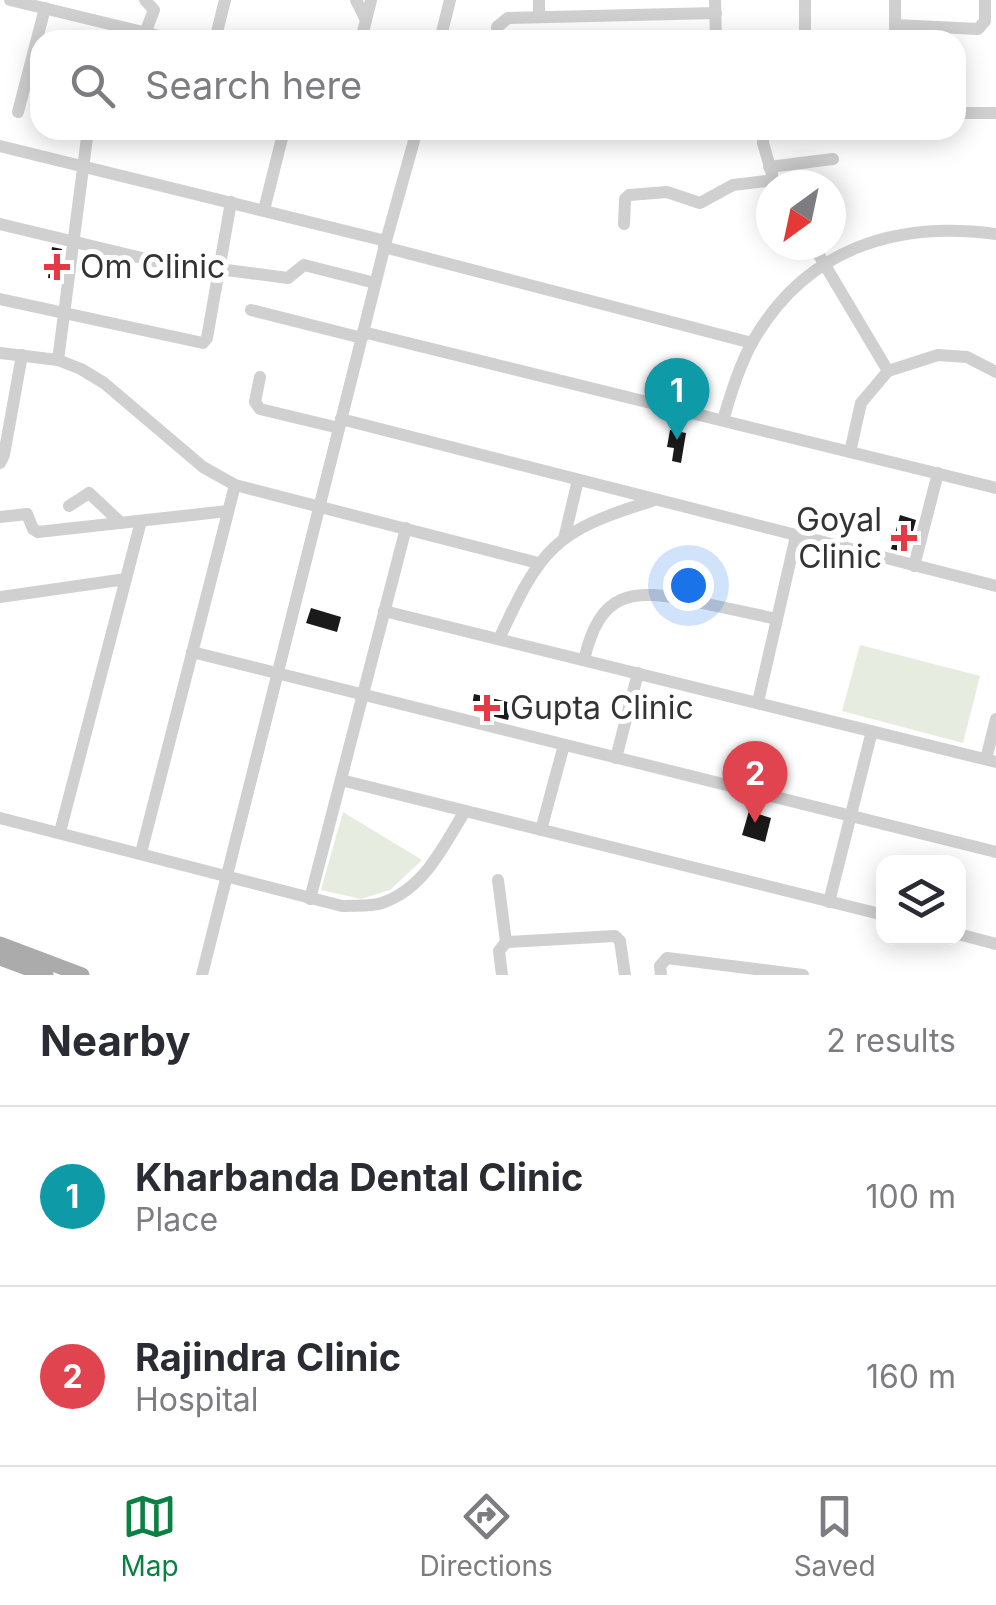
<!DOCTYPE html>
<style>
:root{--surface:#fff;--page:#f7f7f7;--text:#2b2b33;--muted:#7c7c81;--line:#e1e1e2;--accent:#0b8043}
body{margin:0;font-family:Inter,sans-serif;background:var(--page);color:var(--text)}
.controls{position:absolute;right:30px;bottom:30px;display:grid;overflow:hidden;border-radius:20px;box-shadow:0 5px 25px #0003}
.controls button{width:90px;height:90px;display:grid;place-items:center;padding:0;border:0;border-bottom:2px solid var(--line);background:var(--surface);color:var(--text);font:50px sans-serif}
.compass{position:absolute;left:756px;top:170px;width:90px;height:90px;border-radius:50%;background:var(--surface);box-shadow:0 5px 25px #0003;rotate:213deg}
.you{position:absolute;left:688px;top:585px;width:35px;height:35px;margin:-25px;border:8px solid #fff;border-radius:50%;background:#1a73e8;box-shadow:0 0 0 15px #1a73e833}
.badge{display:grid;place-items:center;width:65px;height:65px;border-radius:50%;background:var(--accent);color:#fff;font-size:32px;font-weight:700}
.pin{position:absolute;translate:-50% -82px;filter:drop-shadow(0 2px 5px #0008)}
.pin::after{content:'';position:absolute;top:52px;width:35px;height:30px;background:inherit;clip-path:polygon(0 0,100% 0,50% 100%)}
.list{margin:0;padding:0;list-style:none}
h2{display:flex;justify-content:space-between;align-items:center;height:130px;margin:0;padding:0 40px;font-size:42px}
h2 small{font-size:32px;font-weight:400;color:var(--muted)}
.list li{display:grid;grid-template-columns:65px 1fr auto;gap:30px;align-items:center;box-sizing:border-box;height:180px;padding:0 40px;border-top:2px solid var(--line)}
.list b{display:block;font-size:38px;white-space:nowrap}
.list p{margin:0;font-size:32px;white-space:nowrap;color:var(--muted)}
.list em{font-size:32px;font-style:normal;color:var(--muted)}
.icon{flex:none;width:55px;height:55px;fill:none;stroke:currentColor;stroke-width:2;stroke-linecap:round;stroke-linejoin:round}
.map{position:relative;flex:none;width:996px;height:975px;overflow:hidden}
.search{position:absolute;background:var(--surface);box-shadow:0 5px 25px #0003;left:30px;right:30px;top:30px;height:110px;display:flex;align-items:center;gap:25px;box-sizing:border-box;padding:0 35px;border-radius:30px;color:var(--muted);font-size:38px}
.sheet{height:490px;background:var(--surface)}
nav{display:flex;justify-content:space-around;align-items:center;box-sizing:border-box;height:140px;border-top:2px solid var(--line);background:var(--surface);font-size:28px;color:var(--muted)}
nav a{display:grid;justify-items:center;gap:5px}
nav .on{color:var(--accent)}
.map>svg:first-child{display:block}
.green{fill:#e6ecdf}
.building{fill:#1a1a1a}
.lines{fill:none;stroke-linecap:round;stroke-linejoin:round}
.minor{stroke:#d0d0d0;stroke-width:12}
.major{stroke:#ababab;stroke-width:15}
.poi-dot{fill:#e63946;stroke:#fff;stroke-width:4}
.labels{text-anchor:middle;stroke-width:10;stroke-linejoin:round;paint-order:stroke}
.poi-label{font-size:32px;fill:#333;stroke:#fff;text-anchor:start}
</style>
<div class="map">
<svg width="996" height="975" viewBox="0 0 996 975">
<rect width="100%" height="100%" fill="#fff"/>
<g class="green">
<path d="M860 645 980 676 963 743 842 711Z"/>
<path d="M343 812 422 860 390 890 361 899 321 890Z"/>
</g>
<g class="building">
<path d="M52 247 62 249 58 279 48 278Z"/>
<path d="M670 430 686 433 681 463 672 461 674 448 667 447Z"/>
<path d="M900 515 916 520 907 553 891 549Z"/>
<path d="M311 608 341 617 337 632 306 623Z"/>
<path d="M474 694 512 703 508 720 471 711Z"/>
<path d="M749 811 771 818 765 842 742 835Z"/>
</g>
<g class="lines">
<g class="minor">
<path d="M10 0 176 40"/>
<path d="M145 0 154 10 145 33"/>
<path d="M356 0 366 20"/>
<path d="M539 0V15"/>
<path d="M715 0 716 40"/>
<path d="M895 0V40"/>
<path d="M895 25 978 29 985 21V0"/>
<path d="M215 40 225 0"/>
<path d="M361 40 371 0"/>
<path d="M440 40 450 0"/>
<path d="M497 40V27L508 18 716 13"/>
<path d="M805 40V0"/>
<path d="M18 112 45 8"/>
<path d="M956 113H996"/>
<path d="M261 130 282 135"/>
<path d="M763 130V143L772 174"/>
<path d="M0 146 386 241"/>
<path d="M769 167 833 159"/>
<path d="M264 210 284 130"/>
<path d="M0 224 217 276"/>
<path d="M624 224 625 199 629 195 667 192 700 203 733 185 774 180"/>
<path d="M813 245 888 371"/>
<path d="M384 247 752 343"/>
<path d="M219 269 288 278 304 265 375 283"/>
<path d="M0 299 203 343 207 338 231 202"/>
<path d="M251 310 362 338"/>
<path d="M363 332 996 488"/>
<path d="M0 353 58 360 81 369 104 383 203 467 235 485 538 563"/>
<path d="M58 360 88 130"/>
<path d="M260 377 255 402 260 409 339 428"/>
<path d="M341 419 996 586"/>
<path d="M723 420C731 394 739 366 753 341 806 249 895 220 996 234"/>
<path d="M850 452 861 403 888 371 938 355 967 357 996 372"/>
<path d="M0 463 4 455 22 355"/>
<path d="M69 506 89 493 121 523"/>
<path d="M0 517 27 514 33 529 38 532 228 511"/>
<path d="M564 539 578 480"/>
<path d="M914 566 938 473"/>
<path d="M0 597 126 579"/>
<path d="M384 611 996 762"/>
<path d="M499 639C541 548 554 531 652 501"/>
<path d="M192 652 996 852"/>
<path d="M584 660C600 591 631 588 693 601 721 607 749 613 777 619"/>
<path d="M758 702 796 536"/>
<path d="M616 758 638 673"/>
<path d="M986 759 996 719"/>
<path d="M341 780 884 915"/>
<path d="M0 818 342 906C355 905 370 907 382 903 424 889 443 847 465 811"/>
<path d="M541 830 564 745"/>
<path d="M60 832 141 521"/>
<path d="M141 853 235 485"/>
<path d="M498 880 506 942 615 936 620 941 625 975"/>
<path d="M310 899 406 528"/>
<path d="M829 902 872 731"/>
<path d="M958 934 996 944"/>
<path d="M202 975 386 241 417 130"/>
<path d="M502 975 499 951 506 942"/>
<path d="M661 975 660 966 667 958 803 975"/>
</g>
<g class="major">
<path d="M0 944 82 975"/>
<path d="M0 958 46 975"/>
</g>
</g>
<g class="poi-dot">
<path d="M52 252h10v10h10v10h-10v10h-10v-10h-10v-10h10z"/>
<path d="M899 523h10v10h10v10h-10v10h-10v-10h-10v-10h10z"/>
<path d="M482 693h10v10h10v10h-10v10h-10v-10h-10v-10h10z"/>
</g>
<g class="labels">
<g class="poi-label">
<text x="80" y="278">Om Clinic</text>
<text x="882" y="531" text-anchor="end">Goyal<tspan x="882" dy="37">Clinic</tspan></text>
<text x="510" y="719">Gupta Clinic</text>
</g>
</g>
</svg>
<div class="controls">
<button><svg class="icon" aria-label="layers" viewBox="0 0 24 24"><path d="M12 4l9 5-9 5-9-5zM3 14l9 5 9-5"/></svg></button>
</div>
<svg class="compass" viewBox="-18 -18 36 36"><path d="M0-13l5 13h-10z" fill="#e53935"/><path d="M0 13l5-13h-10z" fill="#7c7c81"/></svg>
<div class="you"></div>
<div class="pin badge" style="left:677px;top:440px;background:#0f9aa8">1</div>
<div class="pin badge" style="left:755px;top:823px;background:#e0444e">2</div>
<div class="search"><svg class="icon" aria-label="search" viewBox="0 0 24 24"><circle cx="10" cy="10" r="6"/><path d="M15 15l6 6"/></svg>Search here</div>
</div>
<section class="sheet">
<h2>Nearby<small>2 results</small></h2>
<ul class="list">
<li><span class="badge" style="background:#0f9aa8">1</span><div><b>Kharbanda Dental Clinic</b><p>Place</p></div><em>100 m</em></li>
<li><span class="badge" style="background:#e0444e">2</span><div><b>Rajindra Clinic</b><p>Hospital</p></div><em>160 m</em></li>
</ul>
</section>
<nav>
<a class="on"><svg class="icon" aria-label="map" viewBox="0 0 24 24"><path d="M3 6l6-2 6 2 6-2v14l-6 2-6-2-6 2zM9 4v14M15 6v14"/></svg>Map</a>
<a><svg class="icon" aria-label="directions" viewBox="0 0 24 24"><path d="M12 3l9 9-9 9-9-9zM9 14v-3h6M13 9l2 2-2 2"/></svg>Directions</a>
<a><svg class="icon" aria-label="saved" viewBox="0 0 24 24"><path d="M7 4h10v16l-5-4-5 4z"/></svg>Saved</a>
</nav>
